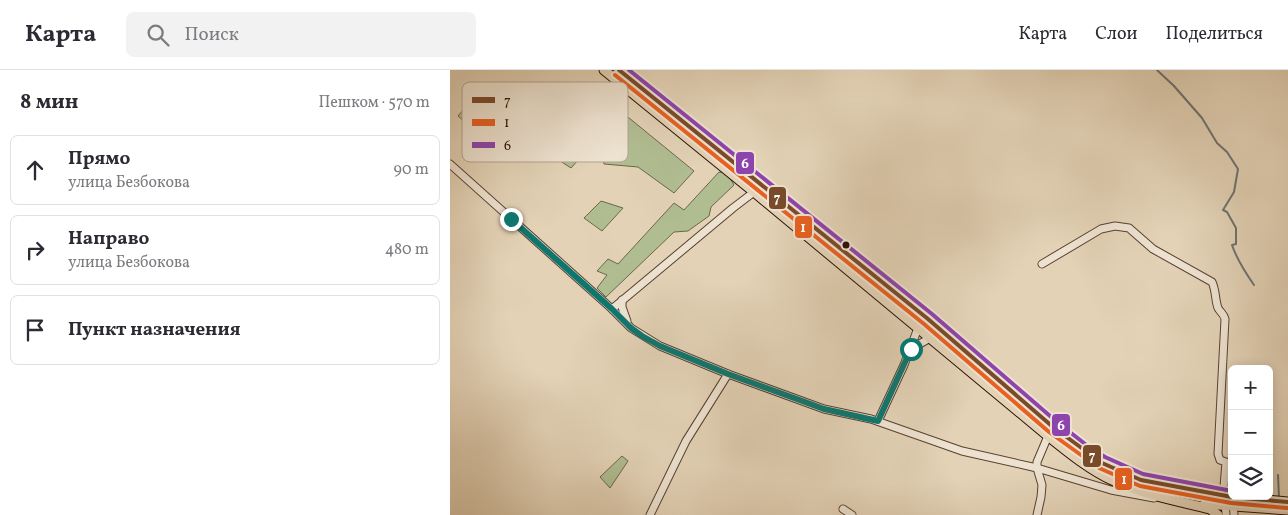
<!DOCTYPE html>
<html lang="ru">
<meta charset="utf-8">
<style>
:root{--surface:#fff;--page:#f2f2f3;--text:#2b2b33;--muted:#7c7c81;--line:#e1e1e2}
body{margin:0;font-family:Vollkorn,serif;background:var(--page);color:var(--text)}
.controls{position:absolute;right:15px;bottom:15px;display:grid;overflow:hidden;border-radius:8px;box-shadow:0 2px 12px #0003}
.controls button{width:45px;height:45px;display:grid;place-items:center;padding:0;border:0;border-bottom:1px solid var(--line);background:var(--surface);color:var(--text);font:25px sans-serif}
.stop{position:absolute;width:15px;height:15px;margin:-11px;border:4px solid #0f766e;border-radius:50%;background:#fff}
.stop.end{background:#0f766e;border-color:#fff;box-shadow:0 1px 5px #0008}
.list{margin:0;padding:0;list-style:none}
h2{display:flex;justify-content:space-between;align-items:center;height:65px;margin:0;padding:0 20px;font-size:21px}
h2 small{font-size:16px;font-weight:400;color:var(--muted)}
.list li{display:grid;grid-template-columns:32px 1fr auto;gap:15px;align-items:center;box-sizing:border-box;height:70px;margin:0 10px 10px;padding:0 10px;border:1px solid var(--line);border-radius:8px}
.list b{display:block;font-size:19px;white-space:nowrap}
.list p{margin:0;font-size:16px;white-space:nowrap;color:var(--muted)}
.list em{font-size:16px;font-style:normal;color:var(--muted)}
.icon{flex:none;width:28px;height:28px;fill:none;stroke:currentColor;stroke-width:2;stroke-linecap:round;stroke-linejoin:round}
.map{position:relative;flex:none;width:838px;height:445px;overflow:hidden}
header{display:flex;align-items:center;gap:30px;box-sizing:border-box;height:70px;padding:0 25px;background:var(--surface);border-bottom:1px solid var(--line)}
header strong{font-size:24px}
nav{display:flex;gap:28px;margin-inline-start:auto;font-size:18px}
.search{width:350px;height:45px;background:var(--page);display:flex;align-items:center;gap:12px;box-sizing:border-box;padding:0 18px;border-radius:8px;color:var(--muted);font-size:19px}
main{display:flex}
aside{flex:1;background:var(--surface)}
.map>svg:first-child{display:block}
.green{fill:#b0bd91;stroke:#6c674c}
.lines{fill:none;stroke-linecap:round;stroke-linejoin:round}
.stream{stroke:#6c7371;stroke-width:2}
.minor-casing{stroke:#584132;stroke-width:9}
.major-casing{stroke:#291106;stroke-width:11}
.minor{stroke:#ede2d0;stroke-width:7}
.major{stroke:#e3d2b6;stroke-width:9}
.bus-1-casing{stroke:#ede2d0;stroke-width:8}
.bus-2-casing{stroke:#ede2d0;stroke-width:8}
.bus-3-casing{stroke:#ede2d0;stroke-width:8}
.bus-1{stroke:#7a4b2a;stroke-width:4}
.bus-2{stroke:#e86121;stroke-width:4}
.bus-3{stroke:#8e44ad;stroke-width:4}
.route{stroke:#0f766e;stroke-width:6}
.bus-dot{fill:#291106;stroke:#ede2d0;stroke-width:2}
.key{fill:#ede2d0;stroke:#b2a393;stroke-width:1}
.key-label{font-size:14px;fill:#291106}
.line-badge{stroke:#ede2d0;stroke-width:2}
.badge-label{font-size:14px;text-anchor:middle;font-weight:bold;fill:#fff}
</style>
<header>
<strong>Карта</strong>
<div class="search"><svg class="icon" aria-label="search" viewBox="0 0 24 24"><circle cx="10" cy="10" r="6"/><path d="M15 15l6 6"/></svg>Поиск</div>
<nav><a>Карта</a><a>Слои</a><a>Поделиться</a></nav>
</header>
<main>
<aside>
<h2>8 мин<small>Пешком · 570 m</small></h2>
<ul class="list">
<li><svg class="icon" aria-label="ahead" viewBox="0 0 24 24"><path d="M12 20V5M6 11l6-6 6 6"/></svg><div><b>Прямо</b><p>улица Безбокова</p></div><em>90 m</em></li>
<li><svg class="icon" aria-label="right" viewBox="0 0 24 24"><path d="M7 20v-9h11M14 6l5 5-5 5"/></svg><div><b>Направо</b><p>улица Безбокова</p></div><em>480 m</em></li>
<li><svg class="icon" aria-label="arrive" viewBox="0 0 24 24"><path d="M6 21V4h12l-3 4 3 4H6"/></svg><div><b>Пункт назначения</b></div></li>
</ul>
</aside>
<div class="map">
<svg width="838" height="445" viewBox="0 0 838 445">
<rect width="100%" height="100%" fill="#e3d2b6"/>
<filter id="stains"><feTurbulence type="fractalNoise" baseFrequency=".004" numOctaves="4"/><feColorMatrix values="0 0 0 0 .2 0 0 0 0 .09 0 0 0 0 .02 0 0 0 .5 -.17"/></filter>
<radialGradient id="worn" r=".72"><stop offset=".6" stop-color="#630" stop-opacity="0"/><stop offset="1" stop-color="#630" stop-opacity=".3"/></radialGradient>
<g class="green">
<path d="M31 19 37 23 33 34 37 44 26 62 8 46Z"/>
<path d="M173 43 244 101 224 123 188 97 154 94 151 81 170 56 169 48Z"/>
<path d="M123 57 144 72 121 98 101 85Z"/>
<path d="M269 102 277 103 284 115 261 137 259 146 238 161 224 162 156 227 147 218 157 205 147 201 158 189 168 194 224 133 234 140Z"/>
<path d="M151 131 173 138 152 161 134 148Z"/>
<path d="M172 386 178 391 160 418 150 407Z"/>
</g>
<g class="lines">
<g class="stream">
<path d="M707 0 724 16 752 48 767 73 777 82 788 99 784 122 773 140 777 142 786 158V174L782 175C787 190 795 202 804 215"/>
<path d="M828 405 829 428"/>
</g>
<defs>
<g id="minor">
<path d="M0 94 162 239 181 258 210 276 278 304 374 339 421 349 512 381 587 398 661 420 704 428"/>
<path d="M592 194 651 159 665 156 679 158 703 179 762 212C766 220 765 230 768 238 770 242 774 244 775 249L768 384 770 390 776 392 774 417 776 445"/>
<path d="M172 230V237L177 251"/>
<path d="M162 239 283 138 304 122 317 117"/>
<path d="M461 279 480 268"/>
<path d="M428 351 454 295 468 258 478 249"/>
<path d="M783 433 784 445"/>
<path d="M393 439 402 445"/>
<path d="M200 445 236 371 278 304"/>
<path d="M587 445 591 427 592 415 587 398V392L598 366"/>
</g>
<g id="major">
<path d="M154 0 304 122 598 366C619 383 640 400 664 411 695 425 728 431 760 439L768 445"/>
<path d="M169 0 419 201 478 249 603 357 635 382 652 393 691 410 782 427 838 432"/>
<path d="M755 434 838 440"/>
</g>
</defs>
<use href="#minor" class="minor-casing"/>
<use href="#major" class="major-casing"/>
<use href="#minor" class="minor"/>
<use href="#major" class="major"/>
<defs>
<path id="bus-1" d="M169 0 478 249 603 357 652 393 691 410 782 427 838 432"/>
<path id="bus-2" d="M165 5 474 254 599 362 649 398 690 416 781 433 837 438"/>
<path id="bus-3" d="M179 0 482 244 607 352 639 377 655 387 693 404 782 421"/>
</defs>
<use href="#bus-1" class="bus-1-casing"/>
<use href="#bus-2" class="bus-2-casing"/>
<use href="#bus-3" class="bus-3-casing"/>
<use href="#bus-1" class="bus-1"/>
<use href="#bus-2" class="bus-2"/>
<use href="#bus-3" class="bus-3"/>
</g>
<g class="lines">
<path class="route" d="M61 149 162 239 181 258 192 266 210 276 278 304 355 332 374 339 428 351 461 279"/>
</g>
<circle class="bus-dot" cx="396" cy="175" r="4.5"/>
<rect x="12" y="12" width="166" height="80" rx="8" class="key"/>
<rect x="22" y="27" width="23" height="6" fill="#7a4b2a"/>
<rect x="22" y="49" width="23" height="7" fill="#e86121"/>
<rect x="22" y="72" width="23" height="6" fill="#8e44ad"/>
<g class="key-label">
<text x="54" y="35">7</text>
<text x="54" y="57">1</text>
<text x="54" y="80">6</text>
</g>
<g class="line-badge">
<rect x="285" y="81" width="20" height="24" rx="5" fill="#8e44ad"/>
<rect x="318" y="116" width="19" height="24" rx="5" fill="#7a4b2a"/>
<rect x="344" y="145" width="19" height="24" rx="5" fill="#e86121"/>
<rect x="601" y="343" width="20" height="24" rx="5" fill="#8e44ad"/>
<rect x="632" y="374" width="20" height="24" rx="5" fill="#7a4b2a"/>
<rect x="664" y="397" width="19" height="24" rx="5" fill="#e86121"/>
</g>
<g class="badge-label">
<text x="295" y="98">6</text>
<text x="327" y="133">7</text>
<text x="353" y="162">1</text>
<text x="611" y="360">6</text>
<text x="642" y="391">7</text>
<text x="674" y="414">1</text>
</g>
<rect width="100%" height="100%" filter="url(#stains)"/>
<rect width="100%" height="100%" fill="url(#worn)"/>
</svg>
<div class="controls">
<button>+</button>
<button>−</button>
<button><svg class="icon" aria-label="layers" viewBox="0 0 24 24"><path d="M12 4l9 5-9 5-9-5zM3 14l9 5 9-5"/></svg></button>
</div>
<div class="stop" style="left:461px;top:279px"></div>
<div class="stop end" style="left:61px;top:149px"></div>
</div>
</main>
